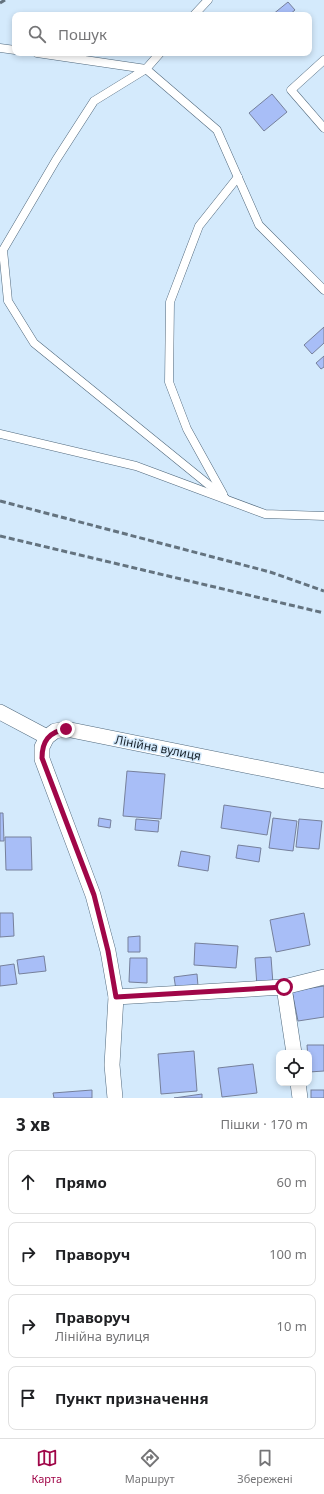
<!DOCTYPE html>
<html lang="uk">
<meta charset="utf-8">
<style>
:root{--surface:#fff;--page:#f2f2f2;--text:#202124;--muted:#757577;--line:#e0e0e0;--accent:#a00648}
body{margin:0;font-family:"Noto Sans",sans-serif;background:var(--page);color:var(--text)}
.controls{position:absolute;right:12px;bottom:12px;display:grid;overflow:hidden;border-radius:8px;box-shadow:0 2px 6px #0003}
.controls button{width:36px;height:36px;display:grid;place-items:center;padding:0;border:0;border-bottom:1px solid var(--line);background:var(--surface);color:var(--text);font:20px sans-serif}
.stop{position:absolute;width:12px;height:12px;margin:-9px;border:3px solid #a00648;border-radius:50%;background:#fff}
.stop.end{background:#a00648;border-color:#fff;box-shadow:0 1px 4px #0008}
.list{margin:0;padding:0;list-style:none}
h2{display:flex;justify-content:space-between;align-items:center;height:52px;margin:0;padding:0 16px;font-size:17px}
h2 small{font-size:13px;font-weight:400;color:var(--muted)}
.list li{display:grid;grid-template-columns:26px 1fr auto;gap:12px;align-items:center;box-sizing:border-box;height:64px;margin:0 8px 8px;padding:0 8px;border:1px solid var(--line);border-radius:8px}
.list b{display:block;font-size:15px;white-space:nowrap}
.list p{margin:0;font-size:13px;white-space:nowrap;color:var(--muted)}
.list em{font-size:13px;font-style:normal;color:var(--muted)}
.icon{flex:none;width:22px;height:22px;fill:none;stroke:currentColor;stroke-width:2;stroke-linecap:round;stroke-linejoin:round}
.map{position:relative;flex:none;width:324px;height:1098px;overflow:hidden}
.search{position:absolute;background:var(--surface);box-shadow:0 2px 6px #0003;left:12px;right:12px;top:12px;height:44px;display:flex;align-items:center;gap:10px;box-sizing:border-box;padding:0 14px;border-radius:8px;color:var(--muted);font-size:15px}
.sheet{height:340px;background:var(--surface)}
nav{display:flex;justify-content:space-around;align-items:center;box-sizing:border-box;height:56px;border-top:1px solid var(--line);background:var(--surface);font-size:11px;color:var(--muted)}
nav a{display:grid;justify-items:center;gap:2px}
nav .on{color:var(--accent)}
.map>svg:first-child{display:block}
.building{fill:#a8bef7;stroke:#76809b}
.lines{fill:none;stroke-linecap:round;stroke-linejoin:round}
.service-casing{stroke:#51697d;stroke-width:9}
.minor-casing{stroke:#51697d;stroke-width:16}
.service{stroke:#fff;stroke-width:8}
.minor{stroke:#fff;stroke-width:15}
.rail{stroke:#64737f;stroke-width:3;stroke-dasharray:6 3;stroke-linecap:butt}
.route{stroke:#a00648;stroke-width:5}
.labels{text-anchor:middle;stroke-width:3;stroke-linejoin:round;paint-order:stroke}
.street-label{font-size:12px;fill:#17212a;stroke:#d4eafc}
</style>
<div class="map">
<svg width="324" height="1098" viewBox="0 0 324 1098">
<rect width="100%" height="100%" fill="#d4eafc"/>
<g class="building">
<path d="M288 2 295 10 289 15H272Z"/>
<path d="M272 94 287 112 264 131 249 113Z"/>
<path d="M324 327V343L312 354 304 345Z"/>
<path d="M324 356V367L321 369 316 363Z"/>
<path d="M127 771 165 774 161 819 123 816Z"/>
<path d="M224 805 271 812 267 835 221 828Z"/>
<path d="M0 813H3L4 841H0Z"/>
<path d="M99 818 111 820 110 828 98 826Z"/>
<path d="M273 818 297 821 293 851 269 848Z"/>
<path d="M136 819 159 821 158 832 135 830Z"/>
<path d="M299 819 322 821 319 849 296 847Z"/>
<path d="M5 837H31L32 870H6Z"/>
<path d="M238 845 261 848 259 862 236 858Z"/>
<path d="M181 851 210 856 208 871 178 866Z"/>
<path d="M0 913H13L14 936 0 937Z"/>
<path d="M304 913 310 945 276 952 270 920Z"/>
<path d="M140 936V952H128V937Z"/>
<path d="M195 943 238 946 236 968 194 965Z"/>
<path d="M44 956 46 971 19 974 17 960Z"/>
<path d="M271 957 273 984 257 986 255 958Z"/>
<path d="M130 958H147V983L129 982Z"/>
<path d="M14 964 17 984 0 986V966Z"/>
<path d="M197 974 198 986 176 990 174 977Z"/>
<path d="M324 986V1017L298 1021 292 991Z"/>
<path d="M307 1045H324V1071L309 1072Z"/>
<path d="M194 1051 197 1091 161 1094 158 1054Z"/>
<path d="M253 1064 257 1093 222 1097 218 1068Z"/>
<path d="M92 1090V1098H54L53 1093Z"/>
<rect x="311" y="1090" width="13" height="8"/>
<path d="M202 1094V1098H174Z"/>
</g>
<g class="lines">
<defs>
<g id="service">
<path d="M194 15 208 0"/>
<path d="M0 48 15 50"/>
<path d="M37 53 146 69 94 101 56 160 3 250 8 301 34 343 225 498"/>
<path d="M160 53 146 69 217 130 259 225 324 290"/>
<path d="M324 60 291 90 324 128"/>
<path d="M0 434 136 466 265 514 324 516"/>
<path d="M223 494 187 429 169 382 170 302 199 226 238 177"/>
</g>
<g id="minor">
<path d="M0 712 47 737 55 731 66 729 324 781"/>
<path d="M47 737 42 747V759L93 895 108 951 116 997 112 1065 115 1098"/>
<path d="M284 987 324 977"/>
<path d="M116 997 284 987 294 1053"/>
<path d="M298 1083 300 1098"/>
</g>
</defs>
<use href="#service" class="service-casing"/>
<use href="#minor" class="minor-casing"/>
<use href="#service" class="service"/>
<use href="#minor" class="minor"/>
<g class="rail">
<path d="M0 3 5 0"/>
<path d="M0 501 270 572 324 591"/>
<path d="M0 536 324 613"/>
</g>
</g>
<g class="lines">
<path class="route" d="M66 729C49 732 42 741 42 758L94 895 108 951 116 997 284 987"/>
</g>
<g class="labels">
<g class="street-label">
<text transform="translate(158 748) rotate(11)" y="4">Лінійна вулиця</text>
</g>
</g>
</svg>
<div class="controls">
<button><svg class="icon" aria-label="locate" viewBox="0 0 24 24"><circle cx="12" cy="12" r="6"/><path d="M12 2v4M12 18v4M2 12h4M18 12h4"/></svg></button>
</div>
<div class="stop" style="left:284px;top:987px"></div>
<div class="stop end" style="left:66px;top:729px"></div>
<div class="search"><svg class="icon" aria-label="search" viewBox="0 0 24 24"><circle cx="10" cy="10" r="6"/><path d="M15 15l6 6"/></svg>Пошук</div>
</div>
<section class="sheet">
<h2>3 хв<small>Пішки · 170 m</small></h2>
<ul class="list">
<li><svg class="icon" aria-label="ahead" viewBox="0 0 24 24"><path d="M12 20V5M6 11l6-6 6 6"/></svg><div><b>Прямо</b></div><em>60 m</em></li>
<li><svg class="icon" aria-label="right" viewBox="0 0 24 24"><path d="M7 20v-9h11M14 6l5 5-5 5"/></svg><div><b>Праворуч</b></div><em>100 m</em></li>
<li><svg class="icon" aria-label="right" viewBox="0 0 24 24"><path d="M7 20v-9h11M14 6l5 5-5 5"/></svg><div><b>Праворуч</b><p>Лінійна вулиця</p></div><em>10 m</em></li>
<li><svg class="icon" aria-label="arrive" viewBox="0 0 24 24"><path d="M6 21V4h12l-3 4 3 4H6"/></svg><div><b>Пункт призначення</b></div></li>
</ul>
</section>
<nav>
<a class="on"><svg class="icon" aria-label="map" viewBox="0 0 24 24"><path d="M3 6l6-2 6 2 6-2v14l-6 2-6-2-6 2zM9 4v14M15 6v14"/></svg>Карта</a>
<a><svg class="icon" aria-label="directions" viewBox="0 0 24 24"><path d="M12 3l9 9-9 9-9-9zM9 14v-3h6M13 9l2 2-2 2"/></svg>Маршрут</a>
<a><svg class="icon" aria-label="saved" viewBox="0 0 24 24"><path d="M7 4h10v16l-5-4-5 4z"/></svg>Збережені</a>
</nav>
